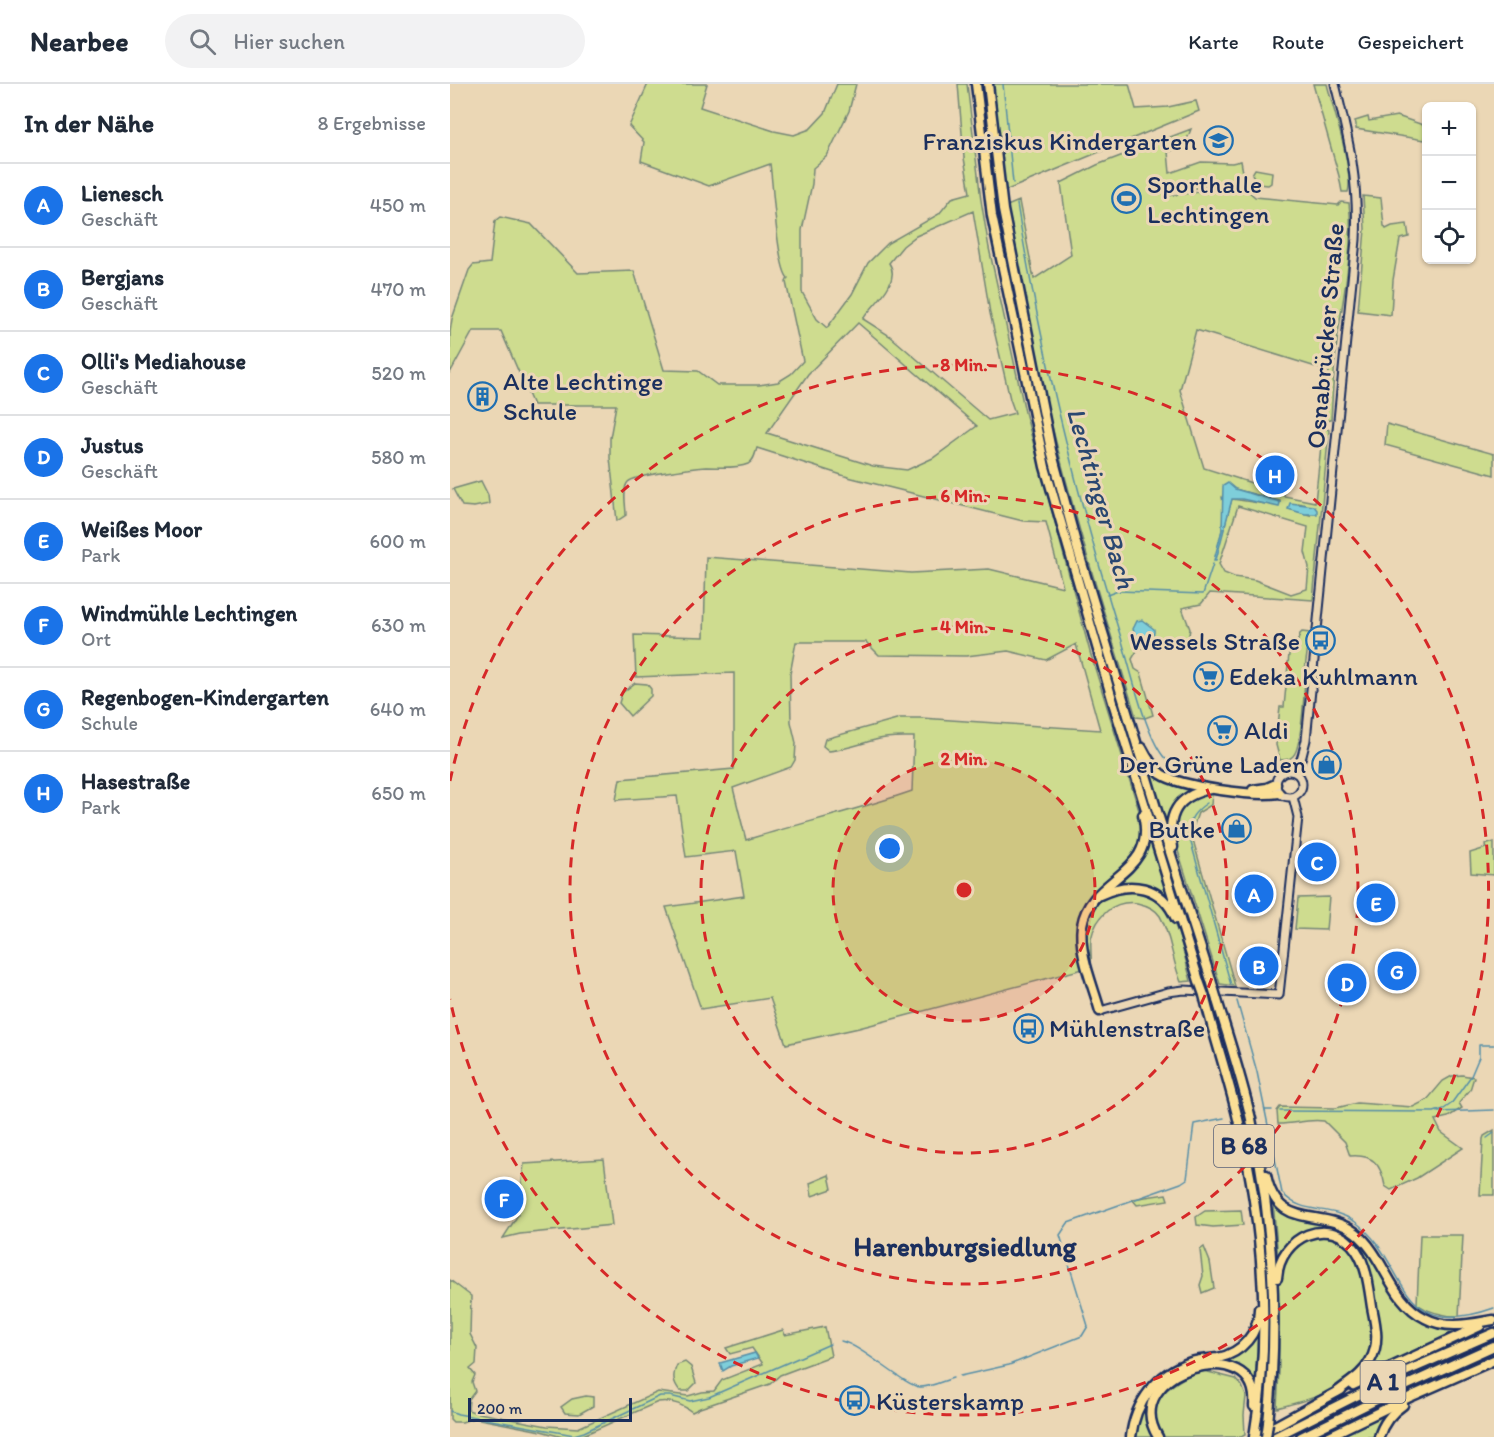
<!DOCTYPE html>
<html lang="de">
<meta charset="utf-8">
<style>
:root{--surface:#fff;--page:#f2f2f3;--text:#1f2937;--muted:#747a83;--line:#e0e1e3;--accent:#1a73e8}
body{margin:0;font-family:Itim,sans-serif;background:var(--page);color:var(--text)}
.controls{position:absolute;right:18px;top:18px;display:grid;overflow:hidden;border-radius:9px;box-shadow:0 2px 4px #0004}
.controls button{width:54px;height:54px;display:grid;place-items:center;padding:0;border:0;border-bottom:2px solid var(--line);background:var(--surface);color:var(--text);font:30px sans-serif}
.scale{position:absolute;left:18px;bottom:15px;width:164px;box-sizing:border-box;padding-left:6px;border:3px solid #1b2f5e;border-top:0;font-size:16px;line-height:21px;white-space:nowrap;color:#1b2f5e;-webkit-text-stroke:4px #ebd7b5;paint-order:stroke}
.you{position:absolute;left:440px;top:765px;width:21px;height:21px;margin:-15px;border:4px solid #fff;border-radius:50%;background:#1a73e8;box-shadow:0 0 0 9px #1a73e833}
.badge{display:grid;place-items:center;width:39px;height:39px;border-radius:50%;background:var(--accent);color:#fff;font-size:20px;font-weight:700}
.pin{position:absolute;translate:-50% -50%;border:3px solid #fff;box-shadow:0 2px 6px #0006}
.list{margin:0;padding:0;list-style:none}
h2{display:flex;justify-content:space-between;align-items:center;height:78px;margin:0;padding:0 24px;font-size:26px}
h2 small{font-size:20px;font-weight:400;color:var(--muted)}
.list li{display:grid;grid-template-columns:39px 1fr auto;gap:18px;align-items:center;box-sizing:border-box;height:84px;padding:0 24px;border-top:2px solid var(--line)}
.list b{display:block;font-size:22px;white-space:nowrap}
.list p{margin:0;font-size:20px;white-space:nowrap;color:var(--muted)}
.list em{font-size:20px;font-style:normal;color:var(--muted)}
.icon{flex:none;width:33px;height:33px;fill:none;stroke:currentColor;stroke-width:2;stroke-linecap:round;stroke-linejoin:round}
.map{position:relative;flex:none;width:1044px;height:1353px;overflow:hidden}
header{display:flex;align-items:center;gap:36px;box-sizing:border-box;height:84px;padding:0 30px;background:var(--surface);border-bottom:2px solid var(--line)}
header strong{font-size:28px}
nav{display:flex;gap:33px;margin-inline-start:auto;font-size:21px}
.search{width:420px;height:54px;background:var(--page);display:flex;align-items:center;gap:15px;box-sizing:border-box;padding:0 21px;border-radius:33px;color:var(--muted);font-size:22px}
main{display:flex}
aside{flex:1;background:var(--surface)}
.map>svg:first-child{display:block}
.green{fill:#cedc8f;stroke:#748676;stroke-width:1.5;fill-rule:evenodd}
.water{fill:#7eceda;stroke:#568ea8;stroke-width:1.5}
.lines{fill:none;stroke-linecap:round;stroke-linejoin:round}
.stream{stroke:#568ea8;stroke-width:1.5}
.secondary-casing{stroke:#1b2f5e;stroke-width:11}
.highway-casing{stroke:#1b2f5e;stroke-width:13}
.secondary{stroke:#ebd7b5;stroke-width:7}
.highway{stroke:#fbdf96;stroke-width:8}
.highway-bridge-casing{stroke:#1b2f5e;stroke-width:13;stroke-linecap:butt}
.highway-bridge{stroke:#fbdf96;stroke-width:8}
.ring{fill:none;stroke:#d62828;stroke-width:3;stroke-dasharray:10 8}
.labels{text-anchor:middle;stroke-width:6;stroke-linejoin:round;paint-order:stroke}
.shield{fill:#ebd7b5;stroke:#596178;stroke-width:1.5}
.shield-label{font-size:24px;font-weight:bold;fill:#1b2f5e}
.poi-label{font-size:26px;fill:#1b2f5e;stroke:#ebd7b5;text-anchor:start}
.street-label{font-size:26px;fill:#1b2f5e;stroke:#ebd7b5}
.water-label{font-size:27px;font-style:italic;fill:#2a4771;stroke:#ebd7b5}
.neighbourhood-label{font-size:27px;font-weight:bold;fill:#1b2f5e;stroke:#ebd7b5}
.centre{fill:#d62828;stroke:#ebd7b5;stroke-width:3}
.ring-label{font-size:18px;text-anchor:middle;font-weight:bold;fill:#d62828;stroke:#ebd7b5;stroke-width:6;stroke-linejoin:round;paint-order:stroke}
</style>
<header>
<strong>Nearbee</strong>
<div class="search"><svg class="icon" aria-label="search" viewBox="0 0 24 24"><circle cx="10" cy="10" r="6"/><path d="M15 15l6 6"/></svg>Hier suchen</div>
<nav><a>Karte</a><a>Route</a><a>Gespeichert</a></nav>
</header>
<main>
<aside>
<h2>In der Nähe<small>8 Ergebnisse</small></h2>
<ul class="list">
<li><span class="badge">A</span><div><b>Lienesch</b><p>Geschäft</p></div><em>450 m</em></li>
<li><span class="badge">B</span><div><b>Bergjans</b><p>Geschäft</p></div><em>470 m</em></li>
<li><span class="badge">C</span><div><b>Olli's Mediahouse</b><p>Geschäft</p></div><em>520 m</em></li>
<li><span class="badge">D</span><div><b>Justus</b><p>Geschäft</p></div><em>580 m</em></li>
<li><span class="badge">E</span><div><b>Weißes Moor</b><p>Park</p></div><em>600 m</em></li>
<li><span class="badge">F</span><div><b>Windmühle Lechtingen</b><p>Ort</p></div><em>630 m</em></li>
<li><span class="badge">G</span><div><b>Regenbogen-Kindergarten</b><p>Schule</p></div><em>640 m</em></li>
<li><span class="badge">H</span><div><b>Hasestraße</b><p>Park</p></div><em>650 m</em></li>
</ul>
</aside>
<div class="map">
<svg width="1044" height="1353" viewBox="0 0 1044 1353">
<rect width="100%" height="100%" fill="#ebd7b5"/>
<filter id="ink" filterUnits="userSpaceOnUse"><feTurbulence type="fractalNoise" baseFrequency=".0167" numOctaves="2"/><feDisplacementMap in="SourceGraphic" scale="12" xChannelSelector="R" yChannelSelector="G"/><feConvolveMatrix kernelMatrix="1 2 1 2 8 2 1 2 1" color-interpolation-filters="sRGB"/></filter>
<g filter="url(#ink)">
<g class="green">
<path d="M198 0H257L250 23 324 47 344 51 360 45 375 29 387 0H406L399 27 377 72 363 84 362 100 352 146V208L367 235 377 244 402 210 418 179 438 159 489 130 502 114 520 109 514 74 508 0H517L531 116 539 164 575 328 640 568 691 733C691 745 693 758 686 770 681 780 669 788 660 795 625 823 623 844 633 885L409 944 336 960 320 914 251 925 216 823 294 812 286 767 236 773 227 712 166 716 170 695 284 685V589L186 593 184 551 254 553 256 473 461 489 539 485 613 503 596 438 573 437 398 393 307 364C305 370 304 377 298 380 286 385 268 383 256 383 243 384 185 391 178 398 172 404 176 423 176 431L167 437 160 374V354L166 321H83L51 247H23L0 289V248L2 235 19 186 23 181 40 179 45 137 50 133 81 140 128 189 184 187 214 286 248 287 267 301H309L328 298 341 290 353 277 336 198 338 194C327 183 323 100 320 80L259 102 191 77 194 58 179 42ZM523 127 540 229 560 315 565 329 538 336 440 252 413 235C423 220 452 198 439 179L453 162 466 152ZM408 239 527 342 483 374 457 386 423 382 317 349 358 290ZM346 558H416L429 571 516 572 558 567 596 576 626 560 650 646 471 634H450L375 655 373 662 379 667C397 665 409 660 425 656 438 652 451 653 464 653L462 707C408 726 351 739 296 756L283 704 341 683 345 676 346 659 341 638 340 590Z"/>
<path d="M540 0H679L686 25 718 23 746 17 749 27 552 108Z"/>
<path d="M863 0H877C883 24 904 88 898 108H892L889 92Z"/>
<path d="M947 32 976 42 974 56 906 45V40L905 37 918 33 919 37Z"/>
<path d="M741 45 735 61 718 68 720 89 751 78 782 79 791 77 796 105 805 113 888 121 891 118 899 119C904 159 895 204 889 243 884 274 883 305 881 336L874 337 879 287 746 246 730 306 754 384 811 402 818 380 831 383 834 388V412L865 418 873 343 879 346 863 516 760 509 751 520 732 524 740 545 737 562 705 561 688 565 682 575 685 585 691 589 703 631 695 634 686 633C668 573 649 514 632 454 601 345 573 234 557 122L569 117 584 195 621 171 611 99 647 81ZM782 99 784 104 715 112 714 108ZM778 400 785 405 830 417 829 422 782 415 765 476 772 446 774 423 772 413ZM848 419 856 421 860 431 839 425ZM788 422 858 443 855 468 859 483 857 505 841 510 805 496 784 493 774 489 769 480Z"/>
<path d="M805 85 822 88 821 99 818 101 808 100 802 90Z"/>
<path d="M913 112 931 114 934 142 936 145 942 142 957 140 959 153 950 155 943 196 941 231 908 227 915 145Z"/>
<path d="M937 340 1044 370V391L935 361Z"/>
<path d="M31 397 38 411 39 420 24 423 12 422 3 405Z"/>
<path d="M852 548 860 549 854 591 855 595C854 610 852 664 843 672 839 676 835 676 830 676L826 661 830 623H834L839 570 846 562 850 550Z"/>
<path d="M185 599 197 600 201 605V612L180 632 169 619 172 609Z"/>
<path d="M698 684 711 695 746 705C728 712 720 724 716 742Z"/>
<path d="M762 710 761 721 748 729 741 749 785 902 770 900 724 754C722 729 738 711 762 710Z"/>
<path d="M699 748 720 818C701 807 688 795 664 801 682 785 697 773 699 748Z"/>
<path d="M1044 758V791L1021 789 1020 769 1036 764 1035 761Z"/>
<path d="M683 805C728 817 730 858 741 897L731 898C722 877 721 851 710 832 705 824 696 821 687 819 663 816 646 832 641 855 640 863 642 874 641 881 631 839 634 813 683 805Z"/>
<path d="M938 811 933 828 915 830V812Z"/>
<path d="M879 813 876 846 845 845 848 814Z"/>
<path d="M1012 991 1024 993 1020 1006 1009 1019 1012 1024 998 1033 985 1036 991 1048 1013 1064 967 1094 941 1106 935 1102C931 1080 923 1070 900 1072L895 1058 874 1037C855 1035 846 1040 828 1040L827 1027 830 1023 886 1024 907 1019 963 1023 977 1016 993 997 1002 992Z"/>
<path d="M1044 1046V1111H1030L1033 1055 1034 1052Z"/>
<path d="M154 1075 162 1141 70 1150 53 1154 68 1131 74 1080Z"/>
<path d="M379 1091 382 1105 362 1112 360 1099Z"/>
<path d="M716 1110 718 1116 687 1121 682 1115Z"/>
<path d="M823 1117C846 1145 880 1131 906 1154 914 1161 919 1171 925 1180 947 1216 964 1248 1012 1245L916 1290 929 1253 905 1161 868 1146 837 1161 828 1174Z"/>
<path d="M791 1126 793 1141 763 1143 747 1141 746 1133 755 1127Z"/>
<path d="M970 1151H1013L1009 1232C993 1232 980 1229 967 1220Z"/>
<path d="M862 1152C878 1151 893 1155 903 1169 913 1183 924 1235 924 1254 924 1263 921 1272 916 1280 898 1307 857 1316 827 1324L829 1286 828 1192 838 1165Z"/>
<path d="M754 1163 760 1178 764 1204 752 1209 750 1201 753 1192 750 1166Z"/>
<path d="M0 1196 21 1212 20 1250 27 1264 26 1280 20 1285 25 1291 22 1298 25 1307 19 1315 18 1326 24 1328 97 1342 128 1344 208 1308 238 1312 252 1308 264 1307 272 1296 313 1280 302 1264 280 1270 276 1264 333 1246 335 1251 375 1243 381 1272 330 1291 320 1300 250 1324 242 1328C232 1320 221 1316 208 1318L129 1353H112L91 1347 24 1334 12 1338H3L0 1335Z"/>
<path d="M805 1252 808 1253 805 1298 789 1283 779 1279 761 1278C782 1273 792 1270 805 1252Z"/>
<path d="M235 1278 241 1283 246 1299 238 1307H230C223 1298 222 1292 227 1281Z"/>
<path d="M750 1286 786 1295 792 1302 796 1312 794 1331 795 1351 791 1353H713C686 1320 723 1298 750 1286Z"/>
<path d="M702 1310C695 1325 695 1338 702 1353H685L688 1335Z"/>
<path d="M136 1312 143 1313V1322L129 1330 115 1329 111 1323 122 1315Z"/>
<path d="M940 1326 926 1353H888Z"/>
</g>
<g class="water">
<path d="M778 399 785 405 830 418 829 423 792 415H782L766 476H764L772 446 773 402Z"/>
<path d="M840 419 864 422 867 426V430H855L838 425Z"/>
<path d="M692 536 704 545V549L701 552 687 555 683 545 687 537Z"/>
<path d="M305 1269 308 1274 281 1282 273 1287 270 1279Z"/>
</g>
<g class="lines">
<g class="stream">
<path d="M553 0 563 99"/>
<path d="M567 120C591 268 627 413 672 557 681 587 695 649 713 672 721 683 737 685 750 688"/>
<path d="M657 511 668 507 753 510 763 480"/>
<path d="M757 719C745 727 739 735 738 748L781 901"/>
<path d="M787 917 807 988 832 1109C853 1132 878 1120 904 1137 960 1176 943 1260 1044 1224"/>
<path d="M815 1026H822"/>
<path d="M830 1027 984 1028 994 1025 1001 1020 1021 992 1029 973V961H1044"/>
<path d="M988 1028 1044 1026"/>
<path d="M1037 1054 1044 1049"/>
<path d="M391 1257C413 1262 457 1304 471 1303 481 1303 493 1297 503 1294"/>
<path d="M510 1292 559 1281 632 1252 638 1242 610 1151 618 1139 731 1099 737 1095 744 1040 774 1034"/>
<path d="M0 1327 8 1330 124 1351 134 1348 210 1312H220L240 1317 259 1313 380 1260"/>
</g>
<defs>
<g id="secondary">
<circle cx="839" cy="700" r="13"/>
<path d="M846 688 852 672 856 656 906 156C909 97 899 57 885 0"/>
<path d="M650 927 718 908 734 906 829 911 848 733 843 713"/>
</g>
<g id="highway">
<path d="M526 0 542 132 595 383 665 625 749 897"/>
<path d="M538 0 553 126 601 366 627 463 706 724 761 896"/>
<path d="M692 664C697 674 702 683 711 690 731 703 806 713 829 709"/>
<path d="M803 706 817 704 826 700"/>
<path d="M723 763C716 731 727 712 760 705"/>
<path d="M650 811C680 796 712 801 726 835"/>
<path d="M754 911C764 952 778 993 788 1035 813 1139 822 1247 804 1353"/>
<path d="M767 916C779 956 792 995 801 1035 823 1135 829 1237 818 1339"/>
<path d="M650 927C643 901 628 869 632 841 640 792 708 791 693 731"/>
<path d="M816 1091C828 1149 871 1122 906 1149 935 1172 940 1217 975 1234 997 1246 1020 1240 1043 1236"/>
<path d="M827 1194C829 1153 880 1129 906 1166 917 1182 919 1204 922 1223 926 1242 930 1260 920 1277 913 1291 898 1299 887 1308"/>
<path d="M903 1301 1030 1242"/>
<path d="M681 1353C685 1318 707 1289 741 1278 750 1275 759 1275 768 1274 792 1269 809 1249 809 1225"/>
<path d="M708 1353C667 1286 811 1247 804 1322"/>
<path d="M805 1353 891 1306"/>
<path d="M825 1353 950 1290 1044 1249"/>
<path d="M851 1353 955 1302 1044 1262"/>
<path d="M877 1353 962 1312 1044 1276"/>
<path d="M929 1353C933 1339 941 1329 953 1321"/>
</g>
</defs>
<use href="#secondary" class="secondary-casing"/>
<use href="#highway" class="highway-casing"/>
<use href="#secondary" class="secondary"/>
<use href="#highway" class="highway"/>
<defs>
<g id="highway-bridge">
<path d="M761 896 767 916"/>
<path d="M749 897 754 911"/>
<path d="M816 1353 818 1339"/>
</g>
</defs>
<use href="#highway-bridge" class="highway-bridge-casing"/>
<use href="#highway-bridge" class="highway-bridge"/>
</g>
</g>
<circle cx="514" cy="806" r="131" fill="#d62828" fill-opacity=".12"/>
<g class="ring">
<circle cx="514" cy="806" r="131"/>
<circle cx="514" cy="806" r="263"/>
<circle cx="514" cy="806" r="394"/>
<path d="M0 697A525 525 0 1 1 0 915"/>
</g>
<defs>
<symbol id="school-ring" viewBox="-11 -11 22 22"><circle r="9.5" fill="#ebd7b5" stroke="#1f6fb2" stroke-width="1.5"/><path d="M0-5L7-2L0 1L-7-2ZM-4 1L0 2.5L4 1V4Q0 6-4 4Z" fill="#1f6fb2"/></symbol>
<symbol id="stadium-ring" viewBox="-11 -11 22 22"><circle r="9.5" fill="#ebd7b5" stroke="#1f6fb2" stroke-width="1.5"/><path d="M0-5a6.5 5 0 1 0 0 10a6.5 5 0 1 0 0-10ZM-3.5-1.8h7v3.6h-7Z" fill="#1f6fb2"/></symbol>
<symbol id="building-ring" viewBox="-11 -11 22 22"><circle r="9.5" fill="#ebd7b5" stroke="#1f6fb2" stroke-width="1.5"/><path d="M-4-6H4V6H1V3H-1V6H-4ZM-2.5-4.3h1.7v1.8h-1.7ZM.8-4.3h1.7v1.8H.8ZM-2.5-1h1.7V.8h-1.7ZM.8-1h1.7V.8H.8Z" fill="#1f6fb2"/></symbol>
<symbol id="bus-ring" viewBox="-11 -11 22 22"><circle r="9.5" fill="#ebd7b5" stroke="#1f6fb2" stroke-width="1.5"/><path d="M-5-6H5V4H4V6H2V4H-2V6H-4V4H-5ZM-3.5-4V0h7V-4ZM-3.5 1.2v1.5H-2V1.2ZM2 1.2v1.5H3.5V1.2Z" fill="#1f6fb2"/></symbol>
<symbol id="supermarket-ring" viewBox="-11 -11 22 22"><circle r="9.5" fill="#ebd7b5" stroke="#1f6fb2" stroke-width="1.5"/><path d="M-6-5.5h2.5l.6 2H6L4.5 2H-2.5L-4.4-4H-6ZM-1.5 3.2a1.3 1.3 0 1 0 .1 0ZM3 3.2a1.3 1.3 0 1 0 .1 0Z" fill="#1f6fb2"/></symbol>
<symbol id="shop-ring" viewBox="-11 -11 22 22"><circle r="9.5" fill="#ebd7b5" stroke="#1f6fb2" stroke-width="1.5"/><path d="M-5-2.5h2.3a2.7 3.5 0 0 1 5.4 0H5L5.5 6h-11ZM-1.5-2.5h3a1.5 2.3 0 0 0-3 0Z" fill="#1f6fb2"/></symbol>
</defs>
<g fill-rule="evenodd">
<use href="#school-ring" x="752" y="40" width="33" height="33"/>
<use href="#stadium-ring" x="660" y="98" width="33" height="33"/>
<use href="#building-ring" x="16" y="296" width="33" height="33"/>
<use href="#bus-ring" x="854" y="540" width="33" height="33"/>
<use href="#supermarket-ring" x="742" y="576" width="33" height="33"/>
<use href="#supermarket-ring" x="756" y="630" width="33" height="33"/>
<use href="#shop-ring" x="860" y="664" width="33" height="33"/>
<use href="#shop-ring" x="770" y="728" width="33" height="33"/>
<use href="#bus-ring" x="562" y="928" width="33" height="33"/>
<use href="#bus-ring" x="388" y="1300" width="33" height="33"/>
</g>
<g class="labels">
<g class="shield">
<rect x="764" y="1041" width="60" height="42" rx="4.5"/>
<rect x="910.5" y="1277" width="45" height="42" rx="4.5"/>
</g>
<g class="shield-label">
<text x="794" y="1070">B 68</text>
<text x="933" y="1306">A 1</text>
</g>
<g class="poi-label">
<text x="747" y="66" text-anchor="end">Franziskus Kindergarten</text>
<text x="697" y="109">Sporthalle<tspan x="697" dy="30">Lechtingen</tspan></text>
<text x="53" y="306">Alte Lechtinge<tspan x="53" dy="30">Schule</tspan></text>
<text x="850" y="566" text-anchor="end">Wessels Straße</text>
<text x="779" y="601">Edeka Kuhlmann</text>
<text x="794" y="655">Aldi</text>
<text x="856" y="689" text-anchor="end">Der Grüne Laden</text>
<text x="765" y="754" text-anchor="end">Butke</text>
<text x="599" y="953">Mühlenstraße</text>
<text x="426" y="1326">Küsterskamp</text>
</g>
<g class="street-label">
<text transform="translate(875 252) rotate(-85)" y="9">Osnabrücker Straße</text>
</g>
<g class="water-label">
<text transform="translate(651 414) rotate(74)" y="9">Lechtinger Bach</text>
</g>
<g class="neighbourhood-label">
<text x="515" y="1172">Harenburgsiedlung</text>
</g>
</g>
<circle cx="514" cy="806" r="9" class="centre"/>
<g class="ring-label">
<text x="514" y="287">8 Min.</text>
<text x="514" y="418">6 Min.</text>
<text x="514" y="549">4 Min.</text>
<text x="514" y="681">2 Min.</text>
</g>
</svg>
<div class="controls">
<button>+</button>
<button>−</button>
<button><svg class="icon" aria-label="locate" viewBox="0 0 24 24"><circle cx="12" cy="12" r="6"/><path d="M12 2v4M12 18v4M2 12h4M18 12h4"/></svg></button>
</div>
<div class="scale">200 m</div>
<div class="you"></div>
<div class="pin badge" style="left:804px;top:810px">A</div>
<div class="pin badge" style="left:809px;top:882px">B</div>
<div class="pin badge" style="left:867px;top:778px">C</div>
<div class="pin badge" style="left:897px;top:899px">D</div>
<div class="pin badge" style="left:926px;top:819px">E</div>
<div class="pin badge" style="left:54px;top:1115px">F</div>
<div class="pin badge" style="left:947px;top:887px">G</div>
<div class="pin badge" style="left:825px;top:391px">H</div>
</div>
</main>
